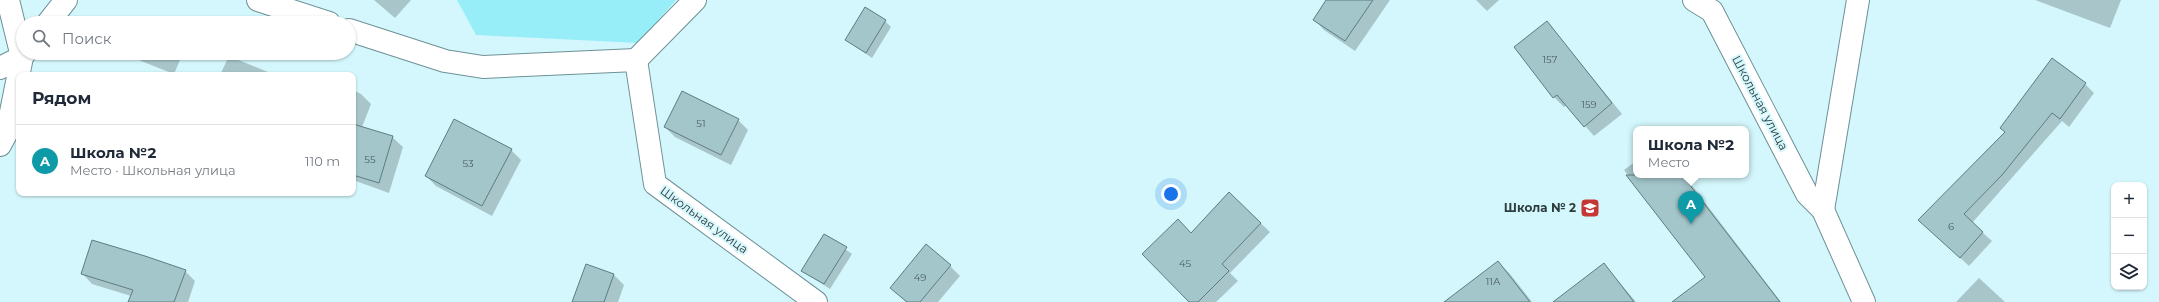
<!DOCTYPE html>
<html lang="ru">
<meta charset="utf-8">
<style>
:root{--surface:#fff;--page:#f2f2f3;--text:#1f2937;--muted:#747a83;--line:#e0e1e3;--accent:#111827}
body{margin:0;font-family:Montserrat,sans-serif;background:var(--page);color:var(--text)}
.controls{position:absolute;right:12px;bottom:12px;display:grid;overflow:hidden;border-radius:8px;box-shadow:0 1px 3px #0004}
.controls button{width:36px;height:36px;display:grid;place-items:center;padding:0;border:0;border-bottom:1px solid var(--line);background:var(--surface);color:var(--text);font:20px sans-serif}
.you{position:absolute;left:1171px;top:194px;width:14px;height:14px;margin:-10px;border:3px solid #fff;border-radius:50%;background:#1a73e8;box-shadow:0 0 0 6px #1a73e833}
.badge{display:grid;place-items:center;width:26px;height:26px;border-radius:50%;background:var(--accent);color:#fff;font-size:13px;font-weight:700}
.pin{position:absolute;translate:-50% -33px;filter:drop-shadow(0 1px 2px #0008)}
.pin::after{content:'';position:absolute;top:21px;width:14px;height:12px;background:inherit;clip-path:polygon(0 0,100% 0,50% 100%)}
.popup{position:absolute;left:1633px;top:126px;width:116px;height:52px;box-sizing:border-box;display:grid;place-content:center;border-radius:8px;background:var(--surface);filter:drop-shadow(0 1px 3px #0005);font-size:13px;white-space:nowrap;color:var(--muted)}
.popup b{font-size:15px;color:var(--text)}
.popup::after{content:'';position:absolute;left:50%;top:100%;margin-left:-8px;border:8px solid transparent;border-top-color:var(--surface)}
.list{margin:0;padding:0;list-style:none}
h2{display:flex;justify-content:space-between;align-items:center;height:52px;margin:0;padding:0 16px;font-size:17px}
h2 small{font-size:13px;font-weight:400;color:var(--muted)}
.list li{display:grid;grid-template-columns:26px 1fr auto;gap:12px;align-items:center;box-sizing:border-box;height:72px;padding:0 16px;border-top:1px solid var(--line)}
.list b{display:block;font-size:15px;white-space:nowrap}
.list p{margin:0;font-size:13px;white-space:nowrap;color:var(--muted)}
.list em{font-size:13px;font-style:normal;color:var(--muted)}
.icon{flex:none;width:22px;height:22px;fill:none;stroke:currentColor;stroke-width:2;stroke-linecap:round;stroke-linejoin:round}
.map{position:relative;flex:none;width:2159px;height:302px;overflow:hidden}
.search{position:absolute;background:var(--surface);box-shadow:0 1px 3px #0004;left:16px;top:16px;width:340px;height:44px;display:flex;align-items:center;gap:10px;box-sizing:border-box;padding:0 14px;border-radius:22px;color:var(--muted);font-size:15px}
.panel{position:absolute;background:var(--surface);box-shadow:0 1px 3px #0004;left:16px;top:72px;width:340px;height:124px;border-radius:8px}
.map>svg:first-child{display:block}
.green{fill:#97edf8}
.shadow{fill:#0003}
.building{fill:#a3c6cb;stroke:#5c7d81}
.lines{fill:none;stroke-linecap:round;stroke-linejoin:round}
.minor-casing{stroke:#6f9196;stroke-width:24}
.minor{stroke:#fff;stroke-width:22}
.labels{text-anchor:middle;stroke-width:4;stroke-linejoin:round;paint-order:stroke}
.number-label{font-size:10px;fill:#4c5f62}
.street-label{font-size:12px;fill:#2f3d3f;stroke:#d3f7fc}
.poi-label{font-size:12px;font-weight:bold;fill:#2f3d3f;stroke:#d3f7fc;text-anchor:end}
</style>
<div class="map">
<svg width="2159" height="302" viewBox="0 0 2159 302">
<rect width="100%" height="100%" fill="#d3f7fc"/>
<path class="green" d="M457 0H676L638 43 476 35Z"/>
<g class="shadow">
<path d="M374 0H411L395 18Z"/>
<path d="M1328 0H1390L1355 51 1324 30 1314 19Z"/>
<path d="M1476 0H1499L1487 11Z"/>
<path d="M2035 0H2121L2110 28Z"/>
<path d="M885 21 891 27 872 58 846 40Z"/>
<path d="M1547 22 1622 114 1594 136 1567 105 1564 107 1554 97Z"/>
<path d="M136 53H183L174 74 141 61 135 55Z"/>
<path d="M229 56 275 75H220Z"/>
<path d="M2085 84 2094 93 2069 127 2062 121 1972 223 1992 241 1969 266 1920 220Z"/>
<path d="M353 90 361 94 371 104 362 127 392 137 403 147 389 193 353 180Z"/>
<path d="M738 120 748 130 731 165 675 137 665 127Z"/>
<path d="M511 150 521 160 492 216 436 186 426 176Z"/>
<path d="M1636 161V175H1684L1781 302H1674L1706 277 1624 170Z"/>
<path d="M1229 193 1270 232 1230 273 1238 281 1216 302H1190L1191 234Z"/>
<path d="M825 235 852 254 830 289 802 271Z"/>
<path d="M1498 262 1510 274 1532 302H1446Z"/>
<path d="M1604 264 1636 302H1554Z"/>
<path d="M587 265 614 275 624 285 618 302H573Z"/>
<path d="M950 266 960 276 938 302H906L891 288Z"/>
<path d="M185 271 195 281 188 302H129L131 296 92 284 82 273Z"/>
<path d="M1979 278 2005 302H1956Z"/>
</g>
<g class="building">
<path d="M1326 0H1373L1345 41 1313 20Z"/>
<path d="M865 7 886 20 866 53 845 40Z"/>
<path d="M1547 21 1612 103 1584 127 1557 95 1553 98 1514 47Z"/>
<path d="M2052 58 2086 83 2060 119 2052 113 2002 175 1964 214 1983 232 1960 258 1918 220 2005 132 2000 128Z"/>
<path d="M682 91 739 119 721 155 664 127Z"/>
<path d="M454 119 512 149 482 206 425 176Z"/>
<path d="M353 124 393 136 379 183 353 175Z"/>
<path d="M1626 175H1682L1780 302H1672L1705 277Z"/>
<path d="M1229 192 1261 223 1222 264 1229 271 1198 302H1189L1142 254 1178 219 1191 233Z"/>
<path d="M824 234 847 247 824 284 801 271Z"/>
<path d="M92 240 145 256 186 270 174 302H128L133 290 81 274Z"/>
<path d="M926 244 951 265 920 302H907L890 288Z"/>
<path d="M1498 261 1530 302H1444Z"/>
<path d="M1604 263 1634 302H1553Z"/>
<path d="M586 264 614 274 604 302H572Z"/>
</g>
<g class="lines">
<defs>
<g id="minor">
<path d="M258 0 329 23"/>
<path d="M1694 0 1712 11 1807 194 1823 210 1864 302"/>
<path d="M48 23 66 0"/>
<path d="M349 30 445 61 483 67 636 60 655 184 816 302"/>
<path d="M636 60 695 0"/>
<path d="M0 68 22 57 8 0"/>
<path d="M0 145 7 132 22 57 25 53"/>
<path d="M1823 210 1858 0"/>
</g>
</defs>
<use href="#minor" class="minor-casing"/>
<use href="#minor" class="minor"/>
</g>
<defs>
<symbol id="school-square" viewBox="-11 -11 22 22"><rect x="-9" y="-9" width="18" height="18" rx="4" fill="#c53735" stroke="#d3f7fc"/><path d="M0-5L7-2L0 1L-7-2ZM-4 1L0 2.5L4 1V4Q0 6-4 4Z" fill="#fff"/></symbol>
</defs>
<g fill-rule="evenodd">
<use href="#school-square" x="1579" y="197" width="22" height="22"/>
</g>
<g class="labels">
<g class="number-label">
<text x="1550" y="63">157</text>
<text x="1589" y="108">159</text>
<text x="701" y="127">51</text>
<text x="370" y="163">55</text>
<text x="468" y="167">53</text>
<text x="1951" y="230">6</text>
<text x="1185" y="267">45</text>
<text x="920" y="281">49</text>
<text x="1493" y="285">11А</text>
</g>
<g class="street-label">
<text transform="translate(1760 103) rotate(62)" y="4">Школьная улица</text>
<text transform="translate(704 220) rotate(36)" y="4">Школьная улица</text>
</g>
<g class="poi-label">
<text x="1576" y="212">Школа № 2</text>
</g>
</g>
</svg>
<div class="controls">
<button>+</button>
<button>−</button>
<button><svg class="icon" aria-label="layers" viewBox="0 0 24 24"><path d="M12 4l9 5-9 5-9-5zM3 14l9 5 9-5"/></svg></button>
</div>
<div class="you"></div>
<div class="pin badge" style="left:1691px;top:224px;background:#0f9aa8">A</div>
<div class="popup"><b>Школа №2</b>Место</div>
<div class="search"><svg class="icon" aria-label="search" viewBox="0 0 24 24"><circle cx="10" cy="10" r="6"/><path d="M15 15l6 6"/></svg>Поиск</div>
<section class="panel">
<h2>Рядом<small></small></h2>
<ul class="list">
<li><span class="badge" style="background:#0f9aa8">A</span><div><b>Школа №2</b><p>Место · Школьная улица</p></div><em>110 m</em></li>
</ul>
</section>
</div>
